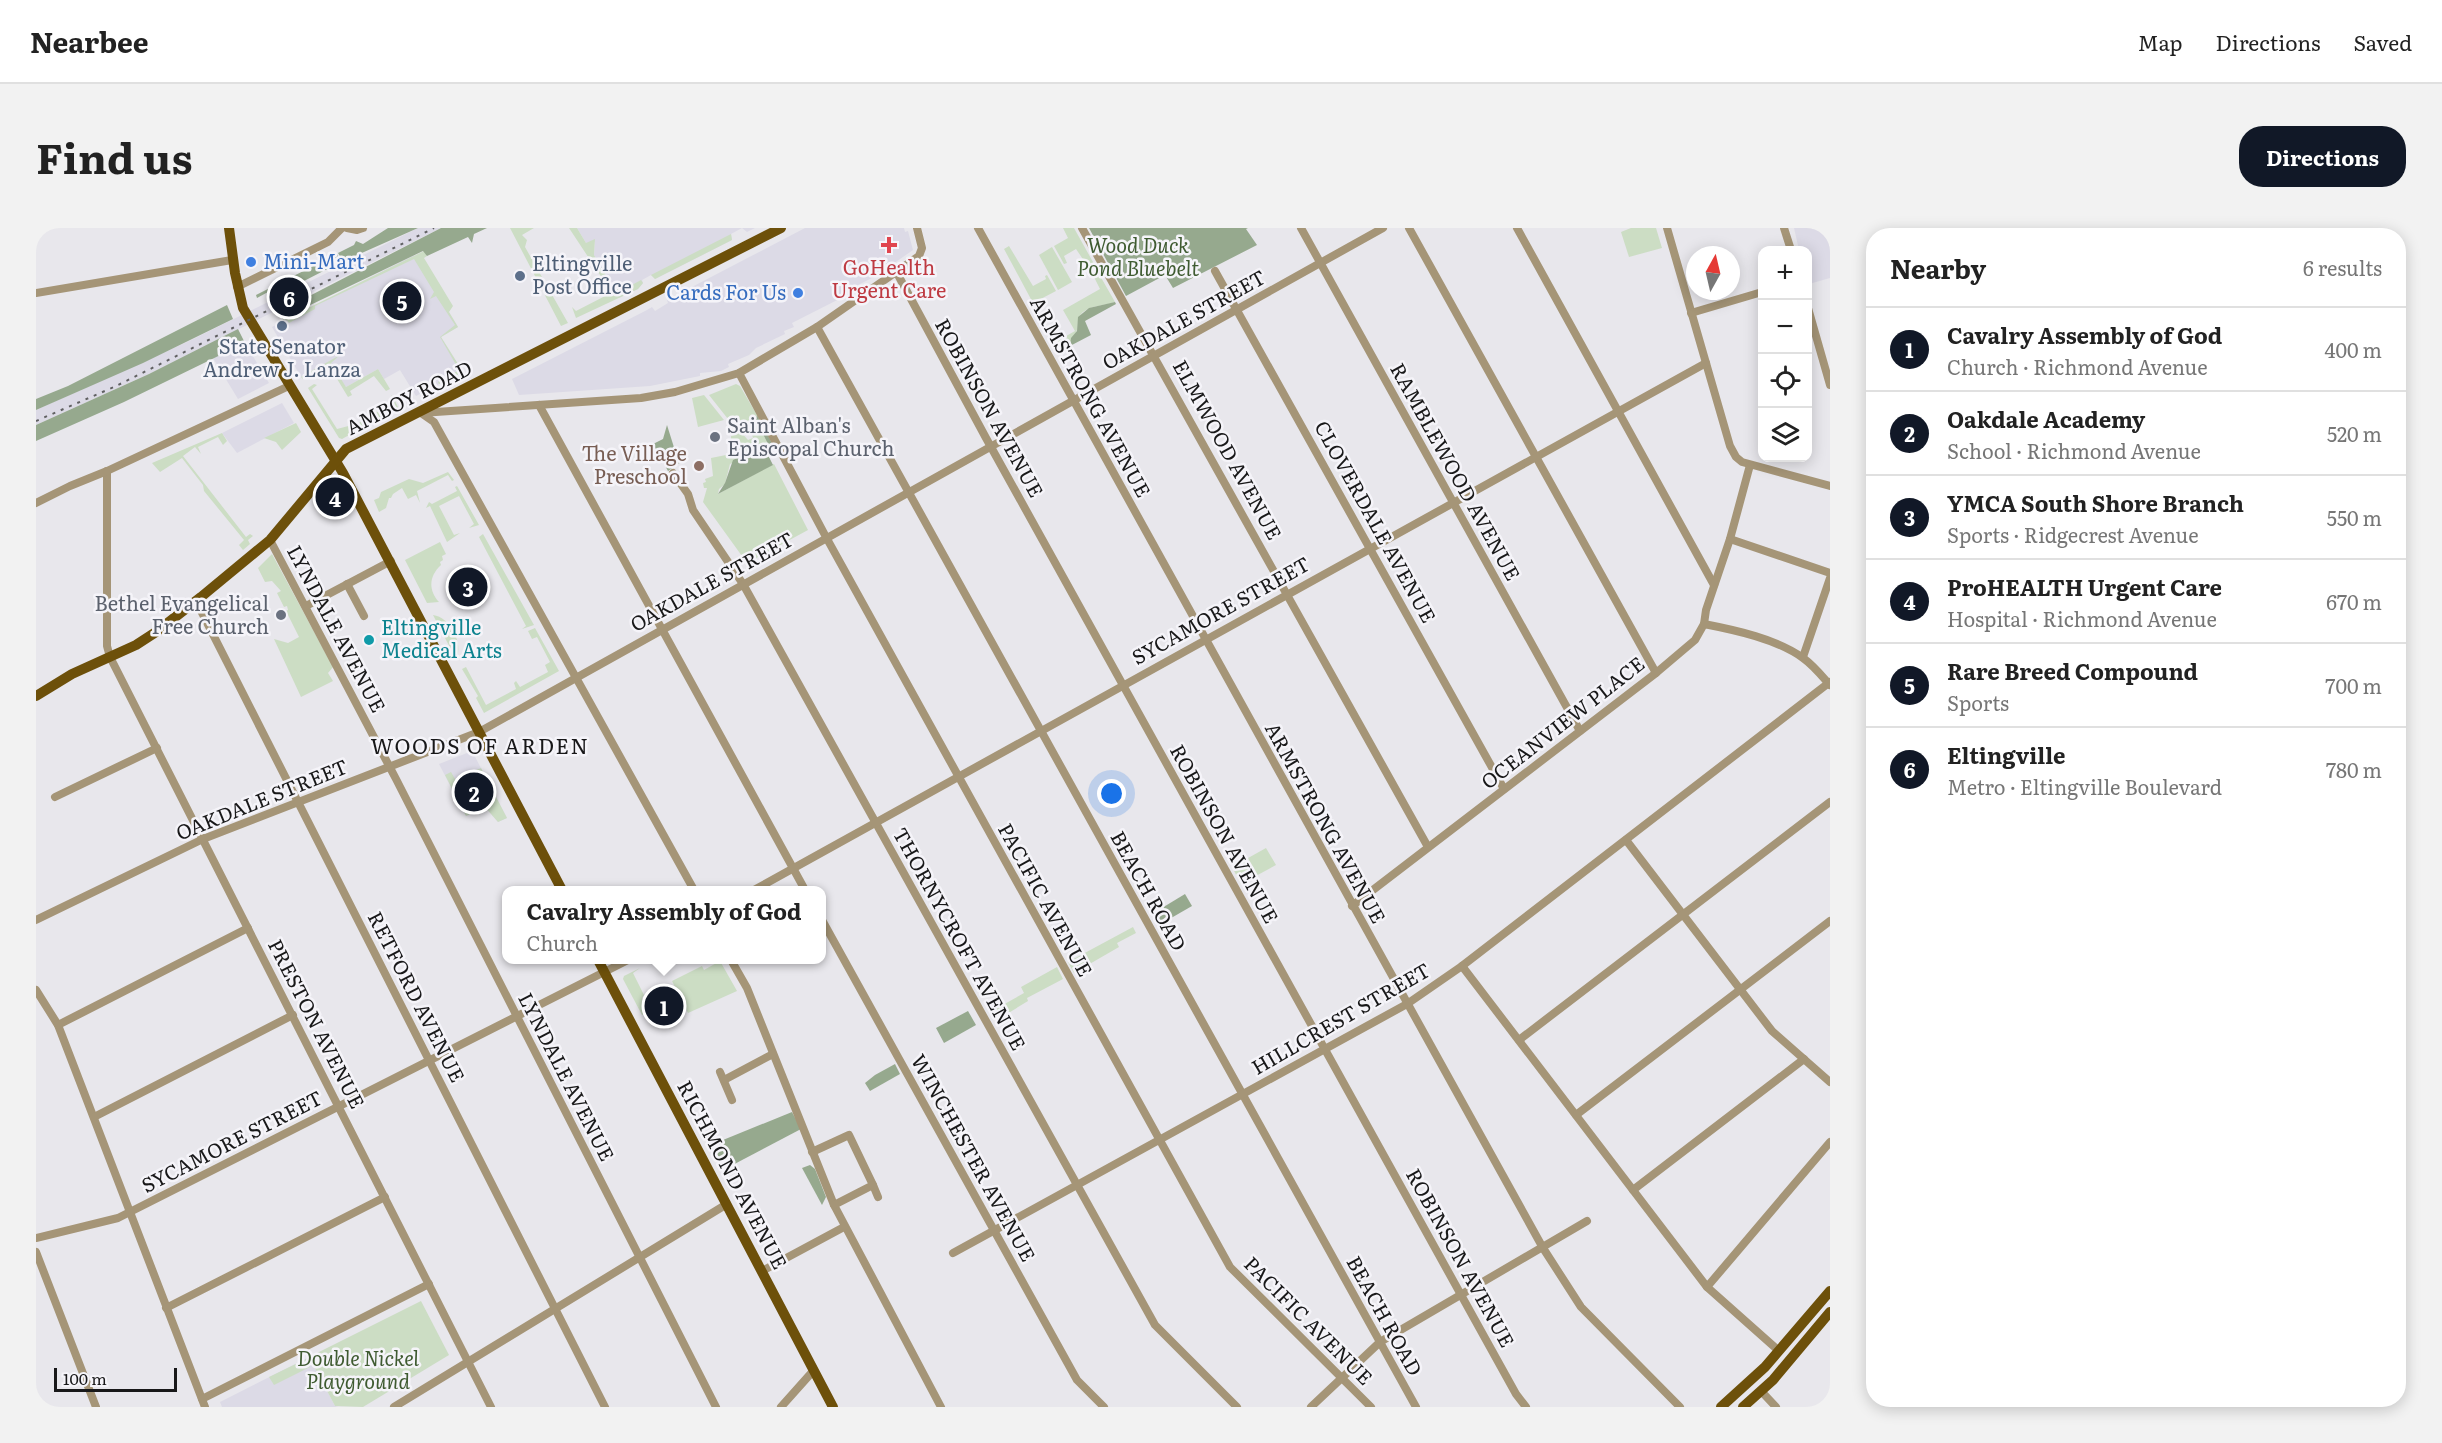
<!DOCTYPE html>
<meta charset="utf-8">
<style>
:root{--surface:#fff;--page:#f2f2f2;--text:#222;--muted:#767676;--line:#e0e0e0;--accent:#111827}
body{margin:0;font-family:Literata,serif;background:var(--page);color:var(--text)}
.controls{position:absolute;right:18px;top:18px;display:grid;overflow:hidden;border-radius:12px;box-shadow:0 3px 15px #0003}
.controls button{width:54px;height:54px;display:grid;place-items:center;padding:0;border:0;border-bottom:2px solid var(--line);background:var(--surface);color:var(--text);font:30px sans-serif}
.compass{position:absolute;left:1650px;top:18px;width:54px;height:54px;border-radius:50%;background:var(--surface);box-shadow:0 3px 15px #0003;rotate:8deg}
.scale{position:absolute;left:18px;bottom:15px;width:123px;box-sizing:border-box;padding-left:6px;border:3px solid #181819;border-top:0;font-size:16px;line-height:21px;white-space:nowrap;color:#181819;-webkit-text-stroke:4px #f5f4f9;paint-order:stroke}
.you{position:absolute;left:1076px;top:566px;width:21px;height:21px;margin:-15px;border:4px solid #fff;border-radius:50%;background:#1a73e8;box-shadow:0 0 0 9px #1a73e833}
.badge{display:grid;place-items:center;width:39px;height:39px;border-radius:50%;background:var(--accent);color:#fff;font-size:20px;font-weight:700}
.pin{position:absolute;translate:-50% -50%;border:3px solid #fff;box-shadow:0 2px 6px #0006}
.popup{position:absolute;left:466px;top:658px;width:324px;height:78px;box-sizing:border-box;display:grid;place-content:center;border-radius:12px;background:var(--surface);filter:drop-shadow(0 2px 4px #0005);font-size:20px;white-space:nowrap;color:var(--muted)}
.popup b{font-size:22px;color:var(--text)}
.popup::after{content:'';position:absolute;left:50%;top:100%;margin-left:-12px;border:12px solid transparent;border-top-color:var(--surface)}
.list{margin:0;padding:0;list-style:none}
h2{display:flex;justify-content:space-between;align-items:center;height:78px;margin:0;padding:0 24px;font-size:26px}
h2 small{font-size:20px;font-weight:400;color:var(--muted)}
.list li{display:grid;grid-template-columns:39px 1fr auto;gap:18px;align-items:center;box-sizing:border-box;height:84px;padding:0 24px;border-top:2px solid var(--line)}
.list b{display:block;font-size:22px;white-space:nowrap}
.list p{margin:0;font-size:20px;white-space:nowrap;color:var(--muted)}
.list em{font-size:20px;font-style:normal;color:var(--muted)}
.icon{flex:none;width:33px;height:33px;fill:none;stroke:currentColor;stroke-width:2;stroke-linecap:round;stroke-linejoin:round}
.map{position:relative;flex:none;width:1794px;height:1179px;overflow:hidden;border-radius:24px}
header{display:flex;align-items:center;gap:36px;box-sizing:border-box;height:84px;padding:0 30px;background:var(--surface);border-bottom:2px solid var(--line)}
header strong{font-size:28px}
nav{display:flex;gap:33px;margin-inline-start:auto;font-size:21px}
.intro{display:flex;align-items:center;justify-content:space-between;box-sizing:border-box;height:144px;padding:0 36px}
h1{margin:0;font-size:42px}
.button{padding:15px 27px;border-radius:24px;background:var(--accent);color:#fff;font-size:21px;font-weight:700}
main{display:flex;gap:36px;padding:0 36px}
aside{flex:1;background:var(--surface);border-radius:24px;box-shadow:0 3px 15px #0003}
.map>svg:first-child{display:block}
.built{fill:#dcdae6}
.green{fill:#ccddc4}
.forest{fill:#96a98e}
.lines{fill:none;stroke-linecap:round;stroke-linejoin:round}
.minor{stroke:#a59577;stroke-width:8}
.major{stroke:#6d500a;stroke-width:10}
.rail{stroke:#606062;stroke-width:2;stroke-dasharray:3 6;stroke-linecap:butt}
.health-dot{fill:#e0444e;stroke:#f5f4f9;stroke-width:2}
.shop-dot{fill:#3f7fe0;stroke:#f5f4f9;stroke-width:2}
.service-dot{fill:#5c6f8a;stroke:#f5f4f9;stroke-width:2}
.worship-dot{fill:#6b7280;stroke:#f5f4f9;stroke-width:2}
.education-dot{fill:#8d6e63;stroke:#f5f4f9;stroke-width:2}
.culture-dot{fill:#0f9aa8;stroke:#f5f4f9;stroke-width:2}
.labels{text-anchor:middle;stroke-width:5;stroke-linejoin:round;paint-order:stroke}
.park-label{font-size:20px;font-style:italic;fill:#3f5b31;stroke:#f5f4f9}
.shop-label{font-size:20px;fill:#366cbe;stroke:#f5f4f9;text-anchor:start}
.service-label{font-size:20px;fill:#4e5e75;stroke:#f5f4f9;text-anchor:start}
.health-label{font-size:20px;fill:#be3a42;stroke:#f5f4f9}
.street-label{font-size:20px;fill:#181819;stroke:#f5f4f9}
.worship-label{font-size:20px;fill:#5b616d;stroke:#f5f4f9;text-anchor:start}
.education-label{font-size:20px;fill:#785e54;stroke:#f5f4f9;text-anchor:end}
.culture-label{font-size:20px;fill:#0d838f;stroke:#f5f4f9;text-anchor:start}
.neighbourhood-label{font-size:21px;letter-spacing:1.5px;fill:#181819;stroke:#f5f4f9}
</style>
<header>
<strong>Nearbee</strong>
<nav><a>Map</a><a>Directions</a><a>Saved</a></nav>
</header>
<div class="intro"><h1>Find us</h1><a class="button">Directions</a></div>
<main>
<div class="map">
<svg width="1794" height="1179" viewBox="0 0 1794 1179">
<rect width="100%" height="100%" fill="#e8e7ec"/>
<g class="built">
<path d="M382 0H405L113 146 0 197V182L151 114Z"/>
<path d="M541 0H719L711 4 706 0 695 6 696 12 619 51 615 47 606 52 607 55 602 61 583 70 558 27 559 14 550 15Z"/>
<path d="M769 0H868L869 4 872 3 877 22 847 43 845 39 840 41 842 47 814 61 815 65 756 95 758 99 748 103 749 106 720 120 713 127 692 136 693 139 685 143 664 145V148L614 158 483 167 476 151 611 82 616 79 619 83 632 75 631 72Z"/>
<path d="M1758 0H1794V50L1773 56 1772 22H1763Z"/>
<path d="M378 27 422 99 405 109 427 144 380 168 364 142 348 151 342 141 310 159 292 135 265 149 236 99Z"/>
<path d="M209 115 233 155 202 171 177 130Z"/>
<path d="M246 175 258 195 201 225 186 205Z"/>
<path d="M436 523 471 590 462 594 449 579 430 588 403 536Z"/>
<path d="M273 1129 299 1178 302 1179H186L184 1174Z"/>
</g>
<g class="green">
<path d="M474 0H498L486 7 491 12 489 19 532 95 525 98Z"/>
<path d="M533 0H541L550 15 559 11 558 27 577 59 581 58 585 63 605 52 607 55 602 61 540 90 536 79 540 83 573 66 570 56Z"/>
<path d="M1027 0H1038L1062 43 1057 46 1040 21 1028 28 1031 35 1028 36 1018 18 1032 10Z"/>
<path d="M1595 0H1620L1626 20 1593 29 1585 4Z"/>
<path d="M695 6 696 12 619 51 615 47Z"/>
<path d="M973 18 997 58 1010 51 1009 48 1011 47 1020 63 997 75 968 21Z"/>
<path d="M1016 19 1036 54 1022 62 1003 27Z"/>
<path d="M388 23 391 28 388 30 417 78 413 84 422 99 405 109 427 144 403 156 402 154 423 142 404 109 419 97 400 68 394 71 398 64 378 31 279 78V81L253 95 250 91Z"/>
<path d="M1063 46 1079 74C1068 78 1056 77 1047 84 1040 90 1043 95 1041 102 1038 111 1032 119 1024 124L1013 104 1019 101 1025 111 1039 103 1027 82 1064 61 1058 49Z"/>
<path d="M304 127 295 135 310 159 342 141 354 161 350 163 338 148 314 163 316 167 312 169 292 136 267 151 265 149Z"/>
<path d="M278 156 281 157 276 161 301 201 320 196 324 201 306 211 303 210 272 160Z"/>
<path d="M700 156 704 158 721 187 720 192 732 216 694 236 689 256 683 261 682 266 738 236 772 302 711 335 667 274 671 260H668L667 255 670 254 669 251 677 248 675 230 690 227 695 223V208L705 204 712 212 717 210 712 193 704 196 705 202 697 206 692 191 673 167Z"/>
<path d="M356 167 363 181 326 200 323 195 348 180Z"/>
<path d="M668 167 688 192 662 199 656 170Z"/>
<path d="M260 195 265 204 246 222 240 214 228 210Z"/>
<path d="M186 205 191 213 187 217 182 209 162 219 165 226 159 219 147 228 210 309 214 306 217 308 212 312 214 316 207 322 203 317 208 312 168 263 167 257 146 230 124 244 116 235Z"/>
<path d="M412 244 418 252 416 253 412 247 381 263 384 275 380 267 372 271 366 260 357 266 355 270H353L350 280 343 284 338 272 343 270 345 264 373 251 387 255Z"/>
<path d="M421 258 443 297 433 300 438 296 423 268 403 278 418 307 424 305 411 314 394 278 390 280 393 274 396 276 421 263 419 259Z"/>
<path d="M447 306 498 397 486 401 490 398 443 309Z"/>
<path d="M404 314 410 326 406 328 407 332 404 334 405 337C392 349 393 363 403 374L391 375 369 332Z"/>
<path d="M236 326 297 439 292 445 297 453 265 469 238 411 252 415 263 409 250 383 252 382 251 378 248 379 241 365 245 363 236 353 229 354 222 340Z"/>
<path d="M397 387C414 389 428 416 420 431Z"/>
<path d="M499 400 523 443 448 485 440 470 442 468 426 441 430 439 450 477 480 461 478 455 480 453 484 459 512 444 509 437 514 434 501 409 496 411 492 403Z"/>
<path d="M445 540 471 590 462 594 449 579 430 588 409 547 415 544 426 563 445 553 440 542Z"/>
<path d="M1230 620 1240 637 1205 656 1196 639Z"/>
<path d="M1097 699 1100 705 1081 715 1083 719 1038 745 1032 734Z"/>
<path d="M684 733 701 763 652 785 636 753 666 738 668 742Z"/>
<path d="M1021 739 1027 751 991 770 992 773 961 792 956 783 988 765 985 759Z"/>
<path d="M604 740 597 745 608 767 606 770 612 784 606 787 587 751 588 748Z"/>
<path d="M385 1073 413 1127 327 1179 299 1178 273 1129Z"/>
<path d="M270 1131 274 1139 238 1157 233 1149Z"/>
</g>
<g class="forest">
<path d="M352 0H382L301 36 299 33 305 30 302 25 318 17 320 13 327 16Z"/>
<path d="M405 0H451L438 6 436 15 432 9 391 28 387 23 266 81 248 94 243 85 256 77Z"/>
<path d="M1053 0H1212L1210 1 1221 17 1137 60 1129 47 1090 68Z"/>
<path d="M301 26 302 29 296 32 299 37 237 69 232 64 221 70 220 67Z"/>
<path d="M1079 74 1080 76 1049 93 1055 107 1034 118 1035 110 1041 103 1042 89 1053 80Z"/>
<path d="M191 77 197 91 107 135 0 182V171L32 158Z"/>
<path d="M202 101 209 115 88 174 0 213V197L113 146Z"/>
<path d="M721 187 738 219 732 227 737 237 682 266 689 255 697 232 732 216 720 192Z"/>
<path d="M631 197 641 229 647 227 645 234 632 243 617 216 627 211Z"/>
<path d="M1149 666 1156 678 1123 697 1116 686Z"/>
<path d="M932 783 940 797 908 815 900 800Z"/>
<path d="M859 836 864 846 834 863 829 855 839 847Z"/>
<path d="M756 884 765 901 689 941 678 920 687 912Z"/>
<path d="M774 937 779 941 790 969 786 977 766 940Z"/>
</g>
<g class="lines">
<g class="minor">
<path d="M311 0 321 2 327 0"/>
<path d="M942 0 1507 1020 1545 1079 1644 1179"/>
<path d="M1046 0 1392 619"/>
<path d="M1265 0 1544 503"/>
<path d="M1373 0 1620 445"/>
<path d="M1481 0 1678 357"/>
<path d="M1631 0 1694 218 1700 229 1706 234 1794 258"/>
<path d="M1748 0 1755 22"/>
<path d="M1179 43 1468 561"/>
<path d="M861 45 950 210 1480 1166 1490 1179"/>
<path d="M201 59 292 14 306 0"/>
<path d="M0 65 196 32"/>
<path d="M1772 80 1794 157"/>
<path d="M1655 85 1726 64"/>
<path d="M781 99 1380 1179"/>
<path d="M703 145 790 309 1194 1039 1335 1179"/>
<path d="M503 177 769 662"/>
<path d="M385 185 605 170 639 164 703 145 781 99 883 28 886 20 881 0"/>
<path d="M385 185 398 194 658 662"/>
<path d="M71 243V418L74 429 455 1179"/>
<path d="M637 245 652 266 657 282 707 356 1119 1097 1201 1179"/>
<path d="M0 275 34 258 71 243 253 158"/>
<path d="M1694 311 1794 345"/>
<path d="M234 312 360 551 680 1179"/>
<path d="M311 356 328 388"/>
<path d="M160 373 569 1179"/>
<path d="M270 378 355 333"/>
<path d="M1668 396 1670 382 1694 311 1714 237"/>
<path d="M1767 429 1794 350"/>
<path d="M19 569 121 520"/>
<path d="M1590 612 1736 803 1794 854"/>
<path d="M718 662 1670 135"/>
<path d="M1316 678 1620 445 1659 412 1668 396C1699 402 1741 411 1767 430 1777 437 1786 448 1794 457"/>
<path d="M0 692 167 611 443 504 1347 0"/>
<path d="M786 692 1041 1152 1068 1179"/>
<path d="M695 732 711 760 798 977 905 1179"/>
<path d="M1426 738 1671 1059 1743 1123"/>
<path d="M0 762 22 797 169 1179"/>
<path d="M22 797 212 700"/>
<path d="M1483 812 1794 574"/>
<path d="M684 844 696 872"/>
<path d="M688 852 737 826"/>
<path d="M1540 887 1794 693"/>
<path d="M58 889 257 787"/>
<path d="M776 924 813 907 837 957 798 977"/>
<path d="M837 957 842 969"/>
<path d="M1597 962 1768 831"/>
<path d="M0 1010 82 990 592 732"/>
<path d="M0 1024 60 1179"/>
<path d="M917 1025 1371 776 1426 738 1794 454"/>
<path d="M726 1043 808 999"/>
<path d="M1671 1059 1794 914"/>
<path d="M130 1080 349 969"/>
<path d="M1725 1163 1740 1179"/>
<path d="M166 1171 393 1056"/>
<path d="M358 1179 691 976"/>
<path d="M745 1179 778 1142"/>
<path d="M1275 1179 1344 1114 1551 993"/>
</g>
<g class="major">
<path d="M193 0 199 45 207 80 307 245 526 662"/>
<path d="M0 468 36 446 100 417 120 404 165 369 234 312 310 221 745 0"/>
<path d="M562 732 797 1179"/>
<path d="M1685 1179 1729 1139 1794 1063"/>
<path d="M1707 1179 1737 1152 1794 1084"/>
</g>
<path class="rail" d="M0 193 78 159 398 0"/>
</g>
<path class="health-dot" d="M850 8h6v6h6v6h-6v6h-6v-6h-6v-6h6z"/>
<g class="shop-dot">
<circle cx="215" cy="34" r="6"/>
<circle cx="762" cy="65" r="6"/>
</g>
<g class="service-dot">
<circle cx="484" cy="48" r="6"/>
<circle cx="246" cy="98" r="6"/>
</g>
<g class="worship-dot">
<circle cx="679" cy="209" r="6"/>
<circle cx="245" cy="387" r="6"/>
</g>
<circle class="education-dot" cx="663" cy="238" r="6"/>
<circle class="culture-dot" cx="333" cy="412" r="6"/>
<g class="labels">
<g class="park-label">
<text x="1102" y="25">Wood Duck<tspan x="1102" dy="23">Pond Bluebelt</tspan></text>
<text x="322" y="1138">Double Nickel<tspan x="322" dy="23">Playground</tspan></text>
</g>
<g class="shop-label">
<text x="227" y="41">Mini-Mart</text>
<text x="750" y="72" text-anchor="end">Cards For Us</text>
</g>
<g class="service-label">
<text x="496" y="43">Eltingville<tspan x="496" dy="23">Post Office</tspan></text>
<text x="246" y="126" text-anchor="middle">State Senator<tspan x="246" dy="23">Andrew J. Lanza</tspan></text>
</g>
<g class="health-label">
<text x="853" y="47">GoHealth<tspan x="853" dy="23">Urgent Care</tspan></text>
</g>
<g class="street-label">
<text transform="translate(1148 92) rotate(-29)" y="7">OAKDALE STREET</text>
<text transform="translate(1054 169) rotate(61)" y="7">ARMSTRONG AVENUE</text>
<text transform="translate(373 170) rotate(-27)" y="7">AMBOY ROAD</text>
<text transform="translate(953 180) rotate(61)" y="7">ROBINSON AVENUE</text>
<text transform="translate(1191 222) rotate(61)" y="7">ELMWOOD AVENUE</text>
<text transform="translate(1419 244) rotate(61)" y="7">RAMBLEWOOD AVENUE</text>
<text transform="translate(1339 294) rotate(61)" y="7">CLOVERDALE AVENUE</text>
<text transform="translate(676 354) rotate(-29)" y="7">OAKDALE STREET</text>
<text transform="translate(1185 383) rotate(-29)" y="7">SYCAMORE STREET</text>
<text transform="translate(300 401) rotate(62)" y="7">LYNDALE AVENUE</text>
<text transform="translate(1527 495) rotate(-38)" y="7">OCEANVIEW PLACE</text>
<text transform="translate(226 572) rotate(-22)" y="7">OAKDALE STREET</text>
<text transform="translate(1289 595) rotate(61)" y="7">ARMSTRONG AVENUE</text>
<text transform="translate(1188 606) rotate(61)" y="7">ROBINSON AVENUE</text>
<text transform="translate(1112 663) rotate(61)" y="7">BEACH ROAD</text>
<text transform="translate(1009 672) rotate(61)" y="7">PACIFIC AVENUE</text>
<text transform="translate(923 711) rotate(61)" y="7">THORNYCROFT AVENUE</text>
<text transform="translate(380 769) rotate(63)" y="7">RETFORD AVENUE</text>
<text transform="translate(1305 791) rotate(-30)" y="7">HILLCREST STREET</text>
<text transform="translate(280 796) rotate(63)" y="7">PRESTON AVENUE</text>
<text transform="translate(530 849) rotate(63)" y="7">LYNDALE AVENUE</text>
<text transform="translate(196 914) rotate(-27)" y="7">SYCAMORE STREET</text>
<text transform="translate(937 930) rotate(61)" y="7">WINCHESTER AVENUE</text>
<text transform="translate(696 947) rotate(62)" y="7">RICHMOND AVENUE</text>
<text transform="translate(1424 1030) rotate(61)" y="7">ROBINSON AVENUE</text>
<text transform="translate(1348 1088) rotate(61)" y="7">BEACH ROAD</text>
<text transform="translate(1272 1093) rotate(45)" y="7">PACIFIC AVENUE</text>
</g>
<g class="worship-label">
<text x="691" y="205">Saint Alban's<tspan x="691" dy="23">Episcopal Church</tspan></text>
<text x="233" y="383" text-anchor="end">Bethel Evangelical<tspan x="233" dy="23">Free Church</tspan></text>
</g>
<g class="education-label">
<text x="651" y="233">The Village<tspan x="651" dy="23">Preschool</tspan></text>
</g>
<g class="culture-label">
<text x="345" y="407">Eltingville<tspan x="345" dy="23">Medical Arts</tspan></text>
</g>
<g class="neighbourhood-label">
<text x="444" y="526">WOODS OF ARDEN</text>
</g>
</g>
</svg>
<div class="controls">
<button>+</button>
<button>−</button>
<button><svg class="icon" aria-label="locate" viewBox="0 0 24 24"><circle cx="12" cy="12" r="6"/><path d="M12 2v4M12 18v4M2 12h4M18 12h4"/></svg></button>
<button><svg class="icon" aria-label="layers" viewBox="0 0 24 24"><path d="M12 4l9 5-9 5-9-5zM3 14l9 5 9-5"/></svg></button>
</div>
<svg class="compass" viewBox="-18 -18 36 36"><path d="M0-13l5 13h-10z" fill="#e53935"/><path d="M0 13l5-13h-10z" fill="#767676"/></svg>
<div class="scale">100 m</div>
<div class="you"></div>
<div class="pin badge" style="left:628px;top:778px">1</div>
<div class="popup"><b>Cavalry Assembly of God</b>Church</div>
<div class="pin badge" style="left:438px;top:564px">2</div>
<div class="pin badge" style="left:432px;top:359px">3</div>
<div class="pin badge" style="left:299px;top:269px">4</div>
<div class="pin badge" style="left:366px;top:73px">5</div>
<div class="pin badge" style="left:253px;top:69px">6</div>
</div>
<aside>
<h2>Nearby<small>6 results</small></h2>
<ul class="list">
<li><span class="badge">1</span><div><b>Cavalry Assembly of God</b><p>Church · Richmond Avenue</p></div><em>400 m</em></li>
<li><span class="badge">2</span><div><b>Oakdale Academy</b><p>School · Richmond Avenue</p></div><em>520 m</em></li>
<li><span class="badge">3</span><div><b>YMCA South Shore Branch</b><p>Sports · Ridgecrest Avenue</p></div><em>550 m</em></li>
<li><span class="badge">4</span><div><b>ProHEALTH Urgent Care</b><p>Hospital · Richmond Avenue</p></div><em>670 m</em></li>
<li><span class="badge">5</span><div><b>Rare Breed Compound</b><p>Sports</p></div><em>700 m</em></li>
<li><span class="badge">6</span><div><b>Eltingville</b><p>Metro · Eltingville Boulevard</p></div><em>780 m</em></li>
</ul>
</aside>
</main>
